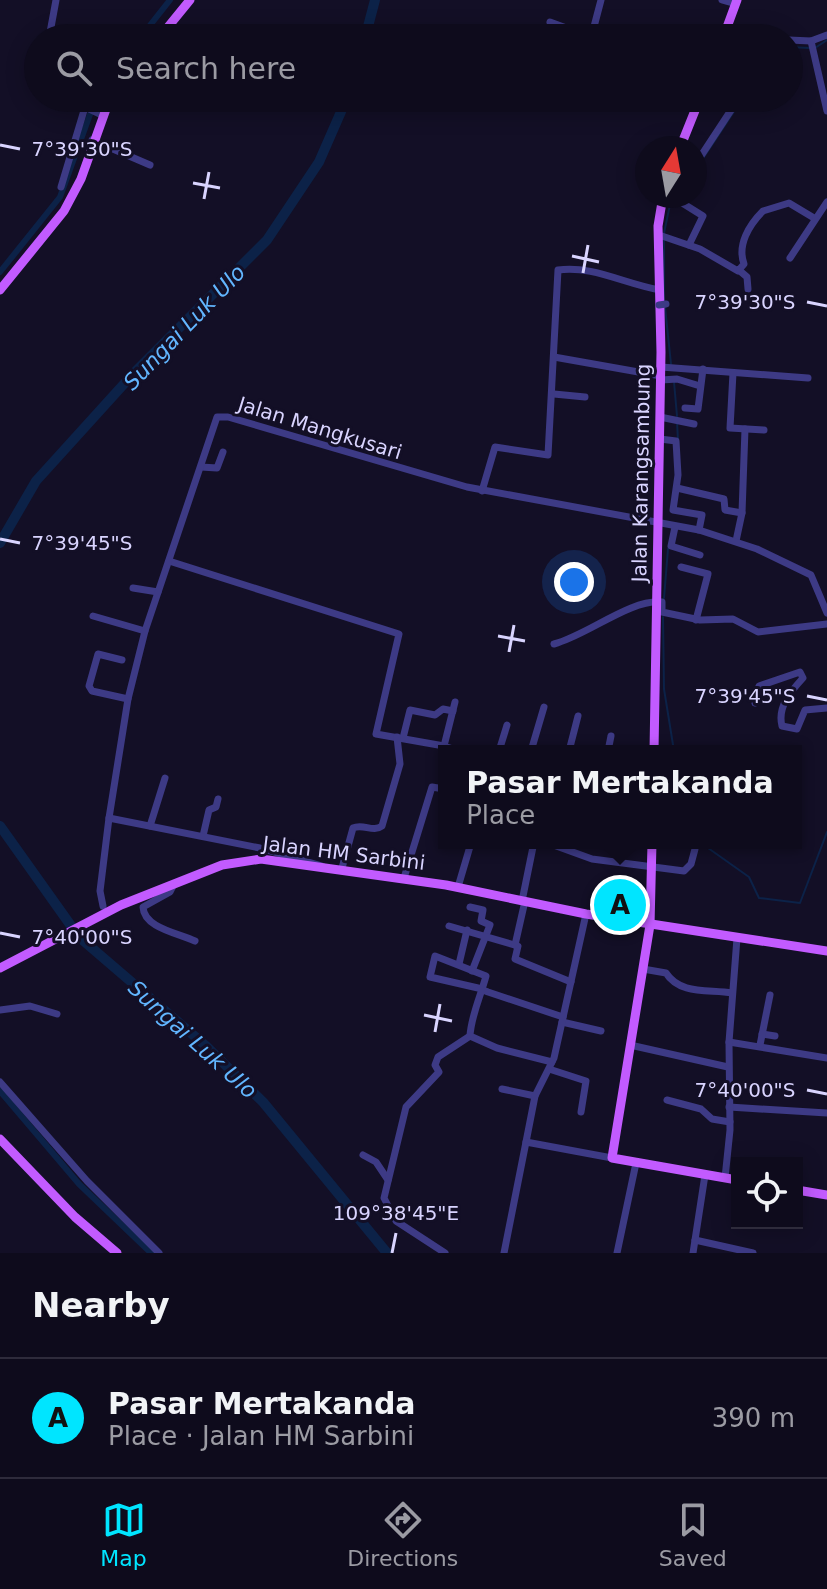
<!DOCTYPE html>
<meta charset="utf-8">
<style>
:root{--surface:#0e0b1c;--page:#1c1929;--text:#f1f3f6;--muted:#9b9ba3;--line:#2e2b3b;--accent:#00e5ff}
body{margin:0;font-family:"DejaVu Sans",sans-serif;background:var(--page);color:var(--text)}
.controls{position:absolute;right:24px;bottom:24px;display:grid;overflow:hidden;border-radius:0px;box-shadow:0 4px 20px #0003}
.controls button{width:72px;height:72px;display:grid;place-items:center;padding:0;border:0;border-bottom:2px solid var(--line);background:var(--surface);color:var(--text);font:40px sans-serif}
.compass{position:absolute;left:635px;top:136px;width:72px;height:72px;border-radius:50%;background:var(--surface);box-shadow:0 4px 20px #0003;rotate:11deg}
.you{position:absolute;left:574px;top:582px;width:28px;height:28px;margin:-20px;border:6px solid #fff;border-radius:50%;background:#1a73e8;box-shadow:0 0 0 12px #1a73e833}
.badge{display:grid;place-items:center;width:52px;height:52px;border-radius:50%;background:var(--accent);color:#111;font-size:26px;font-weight:700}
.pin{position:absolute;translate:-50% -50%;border:4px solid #fff;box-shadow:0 2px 8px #0006}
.popup{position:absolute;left:438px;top:745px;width:364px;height:104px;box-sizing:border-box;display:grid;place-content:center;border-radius:0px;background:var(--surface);filter:drop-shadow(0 2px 6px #0005);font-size:26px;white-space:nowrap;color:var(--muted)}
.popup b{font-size:30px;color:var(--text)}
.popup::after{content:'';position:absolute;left:50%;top:100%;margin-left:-16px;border:16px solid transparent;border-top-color:var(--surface)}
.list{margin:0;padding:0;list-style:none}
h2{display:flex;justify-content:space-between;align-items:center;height:104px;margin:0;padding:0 32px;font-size:34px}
h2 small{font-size:26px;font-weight:400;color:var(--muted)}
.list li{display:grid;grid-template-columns:52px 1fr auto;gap:24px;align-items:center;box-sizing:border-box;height:120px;padding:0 32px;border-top:2px solid var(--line)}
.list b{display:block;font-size:30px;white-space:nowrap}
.list p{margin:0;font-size:26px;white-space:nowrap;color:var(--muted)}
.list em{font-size:26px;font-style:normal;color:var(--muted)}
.icon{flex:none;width:44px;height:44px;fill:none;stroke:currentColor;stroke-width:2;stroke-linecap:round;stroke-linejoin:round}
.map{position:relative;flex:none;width:827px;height:1253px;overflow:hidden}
.search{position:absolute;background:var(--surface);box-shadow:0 4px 20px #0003;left:24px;right:24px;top:24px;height:88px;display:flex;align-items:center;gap:20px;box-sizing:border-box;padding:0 28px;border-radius:44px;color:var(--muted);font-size:30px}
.sheet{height:224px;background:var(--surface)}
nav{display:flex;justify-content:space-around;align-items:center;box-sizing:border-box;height:112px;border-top:2px solid var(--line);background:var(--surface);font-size:22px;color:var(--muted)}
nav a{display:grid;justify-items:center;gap:4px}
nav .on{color:var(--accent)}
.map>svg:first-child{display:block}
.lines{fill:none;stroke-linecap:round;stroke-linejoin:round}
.stream{stroke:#0c2248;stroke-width:2}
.canal{stroke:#0c2248;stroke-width:6}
.river{stroke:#0c2248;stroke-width:10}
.minor{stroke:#3d3a85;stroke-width:7}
.major{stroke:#c25bff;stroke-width:9}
.minor-bridge{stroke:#3d3a85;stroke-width:7}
.ticks{fill:none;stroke:#d9d4ff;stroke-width:3}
.labels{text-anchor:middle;stroke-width:6;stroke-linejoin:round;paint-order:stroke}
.street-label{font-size:20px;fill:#d9d4ff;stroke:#130f26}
.water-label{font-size:22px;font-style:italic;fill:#62b6ff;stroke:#130f26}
.ticks-label{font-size:20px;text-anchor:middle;fill:#d9d4ff;stroke:#130f26;stroke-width:6;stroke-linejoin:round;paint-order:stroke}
</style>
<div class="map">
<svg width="827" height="1253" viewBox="0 0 827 1253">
<rect width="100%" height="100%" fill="#130f26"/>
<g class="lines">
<g class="stream">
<path d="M789 47 809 48"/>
<path d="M815 48 827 40"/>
<path d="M700 163 743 98"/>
<path d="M664 233 671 200"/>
<path d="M664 239V301"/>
<path d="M665 307 671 364"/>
<path d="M674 382 677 416"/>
<path d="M677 422 678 440"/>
<path d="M664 598 668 549"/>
<path d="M663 617 664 689 674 751"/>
<path d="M701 843 749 877 759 898 800 903 827 832"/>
</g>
<g class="canal">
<path d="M140 38 170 0"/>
<path d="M0 272 60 197 96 98"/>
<path d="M0 1091 79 1184 151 1253"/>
</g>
<g class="river">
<path d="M365 38 375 0"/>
<path d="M0 543 36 481 133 374 267 240 319 162 347 98"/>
<path d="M0 826 79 937 206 1046 263 1102 387 1253"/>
</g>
<g class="minor">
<path d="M722 0 736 4"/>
<path d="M550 22 591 37"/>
<path d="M593 32 611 38"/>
<path d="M49 38 56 0"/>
<path d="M591 38 601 0"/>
<path d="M789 40 811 41 827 35"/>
<path d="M811 41 827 111"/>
<path d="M79 98 85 107 102 115"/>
<path d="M677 98 697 104"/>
<path d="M92 140 150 165"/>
<path d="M695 165 739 98"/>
<path d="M61 187 85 107"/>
<path d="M671 196 703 216 689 245"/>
<path d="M659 235 700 249 738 271 744 264C737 245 749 225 763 211L789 203 814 218"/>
<path d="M790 258 827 202"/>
<path d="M740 271 747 277 748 289"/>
<path d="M554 357 661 376"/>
<path d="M661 367 808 378"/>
<path d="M733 373 730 428 764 430"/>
<path d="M661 380 677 379 700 386"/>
<path d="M554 394 585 397"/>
<path d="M685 408 698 409 703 369"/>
<path d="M660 417 694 424"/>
<path d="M660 439 676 441 678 475 673 510 702 515 699 530"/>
<path d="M201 467 217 468 223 452"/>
<path d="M677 488 724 499 725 510 742 513"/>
<path d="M482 491 495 447 548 455 558 270C592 265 625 284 660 290"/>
<path d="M675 527 671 546 700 555"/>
<path d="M736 541 742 513 745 429"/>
<path d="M169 561 399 634 376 734 444 746"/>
<path d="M681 567 708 574 696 620"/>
<path d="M133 588 158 592"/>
<path d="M93 616 145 631"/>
<path d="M554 644C588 635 630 599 662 602V612L700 620 733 619 758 632 827 624"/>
<path d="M122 660 98 654 89 686 92 691 128 699"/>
<path d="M455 702 444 746 459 751"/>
<path d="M755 703 759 686 800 672 803 678C791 691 777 707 782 726L797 729 805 710 827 708"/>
<path d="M403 738 410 710 435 715 443 709 453 711"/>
<path d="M499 751 507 725"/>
<path d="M531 751 544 707"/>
<path d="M569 751 578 716"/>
<path d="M608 751 611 736"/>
<path d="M150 826 165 778"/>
<path d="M203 836 209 810 216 807 218 799"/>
<path d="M548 843 592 859 684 871 691 864 695 849"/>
<path d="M322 866 260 848 109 818 128 699 145 631 217 417H228L467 487 699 530 757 549 811 575 827 613"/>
<path d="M342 868 353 828C363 823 373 833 382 826L400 764 397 737"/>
<path d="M404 878 432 787 444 789"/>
<path d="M174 884 170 892 143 907C144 928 178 933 195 941"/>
<path d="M458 887 471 843"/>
<path d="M522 901 533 847 527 843"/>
<path d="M103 906 100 891 109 818"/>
<path d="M470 907 483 910 481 921 490 925 472 971"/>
<path d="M449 926 518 946 515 959 571 982"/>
<path d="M515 945 525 901"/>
<path d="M459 964 467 930"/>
<path d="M643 969 666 973C680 995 709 989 732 993"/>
<path d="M0 1010 30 1006 57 1014"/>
<path d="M562 1022 601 1031"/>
<path d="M762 1034 775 1036"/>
<path d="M729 1042 827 1058"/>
<path d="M630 1045 728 1067"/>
<path d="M760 1045 770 995"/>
<path d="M552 1062 497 1048 470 1036C471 1016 481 995 486 976L435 956 430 977 478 988 488 992 563 1017"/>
<path d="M549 1069 586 1081 581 1112"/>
<path d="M0 1082 87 1181 159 1253"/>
<path d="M502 1089 535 1096"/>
<path d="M667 1100 701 1109 712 1119 730 1122"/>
<path d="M729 1107 827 1113"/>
<path d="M526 1142 535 1096 554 1058 586 914"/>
<path d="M363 1155 376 1162 388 1180"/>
<path d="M725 1178 730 1130 729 1042 737 938"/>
<path d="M695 1240 753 1253"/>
<path d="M445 1253 396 1221 384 1198 406 1107 439 1072 435 1065 438 1057 470 1036"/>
<path d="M504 1253 526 1142 612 1158"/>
<path d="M617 1253 636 1163"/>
<path d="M693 1253 705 1175"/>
</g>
<g class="major">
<path d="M159 38 190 0"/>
<path d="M723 38 737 0"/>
<path d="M680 148 700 98"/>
<path d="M0 290 64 211 81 179 110 98"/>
<path d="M654 751 661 352 658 226 663 196"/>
<path d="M652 843 650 925 612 1158 737 1180"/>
<path d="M0 968 121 905 222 865 261 859 446 885 586 914 827 951"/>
<path d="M0 1139 75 1217 117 1253"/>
<path d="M797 1190 827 1195"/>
</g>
<path class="minor-bridge" d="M659 305 666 304"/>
</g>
<path class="ticks" d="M0 145 20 149M193 183 220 188M204 199 209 172M572 256 599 262M583 273 588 245M807 302 827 306M0 539 20 543M498 636 525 641M509 652 514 625M807 696 827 700M0 933 20 937M424 1015 452 1021M435 1032 440 1004M807 1090 827 1094M392 1253 396 1233"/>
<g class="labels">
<g class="street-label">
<text transform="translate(320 428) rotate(17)" y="7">Jalan Mangkusari</text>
<text transform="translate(641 473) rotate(-89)" y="7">Jalan Karangsambung</text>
<text transform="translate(344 853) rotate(7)" y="7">Jalan HM Sarbini</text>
</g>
<g class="water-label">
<text transform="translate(184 327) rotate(-46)" y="8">Sungai Luk Ulo</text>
<text transform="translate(193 1039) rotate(42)" y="8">Sungai Luk Ulo</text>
</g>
</g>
<g class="ticks-label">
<text x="82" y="156">7°39'30"S</text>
<text x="745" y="309">7°39'30"S</text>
<text x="82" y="550">7°39'45"S</text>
<text x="745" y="703">7°39'45"S</text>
<text x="82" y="944">7°40'00"S</text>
<text x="745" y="1097">7°40'00"S</text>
<text x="396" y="1220">109°38'45"E</text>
</g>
</svg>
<div class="controls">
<button><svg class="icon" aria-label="locate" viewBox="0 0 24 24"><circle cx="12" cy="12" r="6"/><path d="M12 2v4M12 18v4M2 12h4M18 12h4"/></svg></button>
</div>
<svg class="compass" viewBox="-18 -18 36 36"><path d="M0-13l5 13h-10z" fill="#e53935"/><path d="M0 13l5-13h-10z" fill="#9b9ba3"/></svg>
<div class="you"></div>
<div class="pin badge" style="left:620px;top:905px">A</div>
<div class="popup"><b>Pasar Mertakanda</b>Place</div>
<div class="search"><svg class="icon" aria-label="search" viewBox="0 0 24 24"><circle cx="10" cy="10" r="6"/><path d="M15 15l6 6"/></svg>Search here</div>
</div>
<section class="sheet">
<h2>Nearby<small></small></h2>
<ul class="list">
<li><span class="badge">A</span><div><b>Pasar Mertakanda</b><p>Place · Jalan HM Sarbini</p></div><em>390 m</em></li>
</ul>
</section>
<nav>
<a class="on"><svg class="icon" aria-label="map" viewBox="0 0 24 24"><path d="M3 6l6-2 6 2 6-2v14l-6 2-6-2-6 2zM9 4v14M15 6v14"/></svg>Map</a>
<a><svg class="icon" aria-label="directions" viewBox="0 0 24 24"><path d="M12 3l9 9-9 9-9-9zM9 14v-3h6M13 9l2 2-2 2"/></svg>Directions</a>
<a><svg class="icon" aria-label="saved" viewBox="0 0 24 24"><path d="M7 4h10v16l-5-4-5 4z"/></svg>Saved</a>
</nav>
